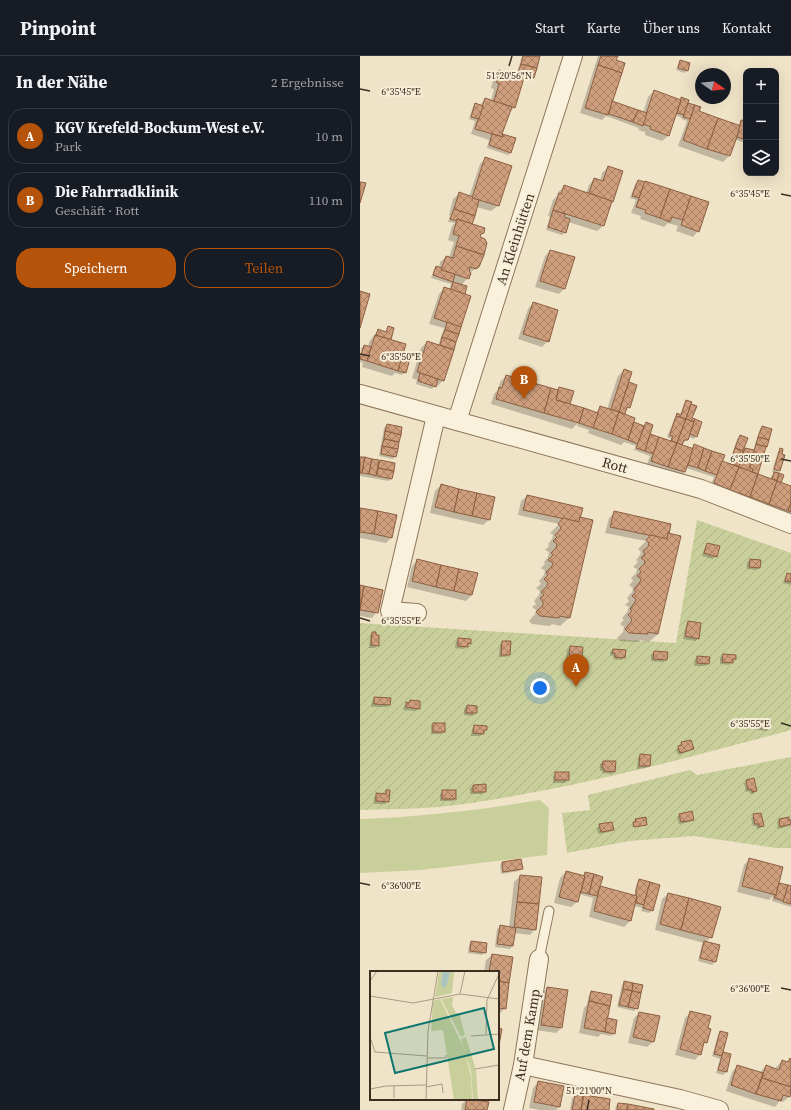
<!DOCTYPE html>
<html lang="de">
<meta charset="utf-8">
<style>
:root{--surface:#171b24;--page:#242831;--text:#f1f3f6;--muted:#9ea1a6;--line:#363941;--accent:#b45309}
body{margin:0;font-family:"Source Serif 4",serif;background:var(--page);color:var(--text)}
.controls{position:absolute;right:12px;top:12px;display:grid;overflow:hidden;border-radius:8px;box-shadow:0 4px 16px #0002}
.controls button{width:36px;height:36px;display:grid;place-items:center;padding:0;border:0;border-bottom:1px solid var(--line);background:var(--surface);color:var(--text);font:20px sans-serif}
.compass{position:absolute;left:335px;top:12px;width:36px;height:36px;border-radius:50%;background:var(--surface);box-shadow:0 4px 16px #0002;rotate:104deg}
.you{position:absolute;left:180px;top:632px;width:14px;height:14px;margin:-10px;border:3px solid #fff;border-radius:50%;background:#1a73e8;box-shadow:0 0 0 6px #1a73e833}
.badge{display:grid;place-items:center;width:26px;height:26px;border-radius:50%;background:var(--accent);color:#fff;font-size:13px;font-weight:700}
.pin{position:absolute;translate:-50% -33px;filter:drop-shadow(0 1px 2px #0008)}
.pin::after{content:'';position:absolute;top:21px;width:14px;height:12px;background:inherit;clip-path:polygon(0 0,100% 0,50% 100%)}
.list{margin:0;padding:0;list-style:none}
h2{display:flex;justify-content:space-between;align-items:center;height:52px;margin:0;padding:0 16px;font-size:17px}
h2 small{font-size:13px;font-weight:400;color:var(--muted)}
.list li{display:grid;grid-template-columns:26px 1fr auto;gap:12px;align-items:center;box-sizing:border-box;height:56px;margin:0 8px 8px;padding:0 8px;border:1px solid var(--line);border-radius:16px}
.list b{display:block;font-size:15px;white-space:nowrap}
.list p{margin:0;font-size:13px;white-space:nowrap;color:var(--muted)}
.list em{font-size:13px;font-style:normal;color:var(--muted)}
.actions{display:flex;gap:8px;padding:12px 16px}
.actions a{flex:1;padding:9px 0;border:1px solid var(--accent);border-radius:16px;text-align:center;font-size:14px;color:var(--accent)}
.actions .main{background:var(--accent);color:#fff}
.icon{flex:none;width:22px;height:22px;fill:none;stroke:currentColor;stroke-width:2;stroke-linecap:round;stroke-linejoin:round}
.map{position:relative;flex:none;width:431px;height:1054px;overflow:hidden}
header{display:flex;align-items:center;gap:24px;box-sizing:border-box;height:56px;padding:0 20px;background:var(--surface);border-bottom:1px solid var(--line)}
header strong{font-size:19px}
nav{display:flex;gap:22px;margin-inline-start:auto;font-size:14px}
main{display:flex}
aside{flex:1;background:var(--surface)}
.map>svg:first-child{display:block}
.green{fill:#c9cf9b}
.garden{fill:url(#garden-furrows)}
.shadow{fill:#0003}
.building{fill:url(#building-cross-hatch);stroke:#8d5f41}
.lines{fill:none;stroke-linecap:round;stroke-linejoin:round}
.lane-casing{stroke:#8d765c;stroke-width:11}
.street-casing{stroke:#8d765c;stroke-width:20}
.lane{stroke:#faf1dc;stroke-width:9}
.street{stroke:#faf1dc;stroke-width:18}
.ticks{fill:none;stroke:#3d2e20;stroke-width:1.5}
.labels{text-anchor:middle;stroke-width:4;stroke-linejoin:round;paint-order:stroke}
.street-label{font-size:14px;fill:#3d2e20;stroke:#f7eed8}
.inset-road{fill:none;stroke:#a89b85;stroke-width:1}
.view{fill:#0f766e;fill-opacity:0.15;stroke:#0f766e;stroke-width:2}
.inset-edge{fill:none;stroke:#3d2e20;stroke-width:2}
.ticks-label{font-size:10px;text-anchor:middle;fill:#3d2e20;stroke:#f7eed8;stroke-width:4;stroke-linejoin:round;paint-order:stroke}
</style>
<header>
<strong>Pinpoint</strong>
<nav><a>Start</a><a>Karte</a><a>Über uns</a><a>Kontakt</a></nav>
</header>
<main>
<aside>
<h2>In der Nähe<small>2 Ergebnisse</small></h2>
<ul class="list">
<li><span class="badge">A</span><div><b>KGV Krefeld-Bockum-West e.V.</b><p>Park</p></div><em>10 m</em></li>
<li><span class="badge">B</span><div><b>Die Fahrradklinik</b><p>Geschäft · Rott</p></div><em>110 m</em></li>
</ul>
<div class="actions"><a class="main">Speichern</a><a>Teilen</a></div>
</aside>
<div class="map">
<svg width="431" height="1054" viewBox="0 0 431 1054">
<defs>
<pattern id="garden-furrows" width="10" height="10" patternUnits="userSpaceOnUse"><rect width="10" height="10" fill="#c9cf9b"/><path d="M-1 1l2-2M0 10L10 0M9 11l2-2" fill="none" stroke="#aeb285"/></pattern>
<pattern id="building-cross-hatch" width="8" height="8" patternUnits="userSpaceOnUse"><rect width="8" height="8" fill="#cf9f7d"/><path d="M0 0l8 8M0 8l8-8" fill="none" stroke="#a98266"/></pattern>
</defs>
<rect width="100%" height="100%" fill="#f0e4c8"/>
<path class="green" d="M180 744 189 752 187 799 61 814 0 817V763C60 761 120 754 180 744Z"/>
<g class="garden">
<path d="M337 464 431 497V674C316 705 198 737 79 751 53 753 26 753 0 754V567L316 587Z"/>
<path d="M431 701V792H416L334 780 269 785 207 797 202 757 230 754 228 739 330 714 337 719Z"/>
</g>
<g class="shadow">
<path d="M162 0H179L173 22 170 24 163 22 154 51 147 60 140 84 144 80 151 96 148 99 127 92 129 84 111 78 115 65 109 63 113 51 115 49H120L125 43 131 45 134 33 131 32 134 21 140 15 156 20Z"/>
<path d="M238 0H257L251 46 283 57 288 41 294 35 319 44 321 43 328 45 327 47 339 52 338 56 378 70 382 65 386 66 385 84 382 86 375 83 369 100 363 106 318 90 327 65 321 63 322 62 315 59 308 80 302 85 285 79V76L278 74 279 72 246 60 242 64 220 57Z"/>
<path d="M320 5 327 14 324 17 316 14 318 8Z"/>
<path d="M126 102 139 149 131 155 116 151 111 169 123 177 119 180 120 209 110 217 108 222 101 229 103 238 110 240 83 324 78 330 75 329 72 333 56 328 57 324 52 322 61 292 67 286 78 290 84 272 69 268 79 238 84 233 89 234 91 228 71 222 74 214 76 211 79 212 80 206 86 201 89 202 94 186 88 184 92 170 95 167 88 166 90 160 89 159 93 143 99 138 109 141 120 108Z"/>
<path d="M248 111 252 146 250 148 243 170 237 175 208 166 205 176 202 179 186 174 190 161 188 160 193 144 197 140 198 136 204 131 226 137 229 129 234 123 240 125 242 117Z"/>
<path d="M278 125 338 175 333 181 316 175 318 170 308 167 304 171 280 163 281 160 271 157 276 144 270 142 275 128Z"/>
<path d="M190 195 204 233 199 238 175 231 185 200Z"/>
<path d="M173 247 188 285 182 291 158 283 168 253Z"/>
<path d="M28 271 30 283 41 302 45 316 42 319 35 317 32 320 2 311 3 307 0 306 1 292 4 290 8 291 9 286 18 274 25 276Z"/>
<path d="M264 314 266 330 269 328V351L267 354 265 353 263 359 271 370 274 368 283 370 286 367 289 379 310 386 311 383 307 381 315 361 317 358 320 359 324 348 327 345 336 380 334 383 328 381 327 384 320 389 331 393 334 389 361 406 369 408 377 383 380 380 384 392 393 395 400 373 402 371 410 373 397 419 410 424 411 420 415 417 412 416 418 396 420 393 419 414 416 418 421 426 431 432V464L349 433 354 421 326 412 325 416 319 422 286 411 290 400 274 394 276 390 264 386 261 389 228 377 229 374 217 370 218 367 212 373 131 348 134 338 138 334 140 326 146 320 196 335 199 332 208 348 235 357 241 351 247 353 258 320Z"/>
<path d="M27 369 35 400 33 403 19 400 24 372Z"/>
<path d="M0 402 34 408 31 422 29 425 0 420Z"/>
<path d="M81 429 129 464 123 469 70 457 75 435Z"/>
<path d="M167 440 219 461 209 562 200 570 192 568 190 570 172 568 169 565 175 558 176 554 172 551 176 548 174 545 179 539 180 535 176 532 181 528 179 525 184 519 185 515 181 512 185 508 184 506 188 501 189 496 185 494 189 490 188 488 192 483 193 479 190 477 199 468 158 459 161 445Z"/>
<path d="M0 453 32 481 26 487 0 482Z"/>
<path d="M254 457 310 469 298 578 289 586 280 584 279 586 260 585 257 582 263 576 264 571 260 568 264 564 262 562 267 556 269 551 265 549 269 545 267 542 272 536 273 532 269 529 273 525 271 522 276 517 277 513 273 511 278 506 276 504 280 499 281 496 278 493 286 485 245 477 249 462Z"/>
<path d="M347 488 356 500 353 503 342 500 345 491Z"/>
<path d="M57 504 116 518 112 539 106 545 47 531 52 510Z"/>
<path d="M390 504 399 511 396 514 387 513V506Z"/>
<path d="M427 518 431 519V529L423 527 425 521Z"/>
<path d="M0 530 22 535 17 556 12 562 0 560Z"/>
<path d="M328 566 338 582 335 585 323 583 326 569Z"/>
<path d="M12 577 15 580 18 589 15 592H9L10 580Z"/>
<path d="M99 583 110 587 104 593 95 592 96 585Z"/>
<path d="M142 586 149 599 146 601H139L140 588Z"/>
<path d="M210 591 221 601 218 603 206 602 207 594Z"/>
<path d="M253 594 264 601 262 604 253 603V600L250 599V596Z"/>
<path d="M294 596 306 603 303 606 291 605V599Z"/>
<path d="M363 599 375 603 369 609 360 608V601Z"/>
<path d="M338 601 348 608 345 610H334L335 603Z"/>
<path d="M14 642 29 649 27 651H11L12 645Z"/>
<path d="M50 645 59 652 56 655 43 654 44 650Z"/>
<path d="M107 650 116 657 113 660 104 659V653Z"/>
<path d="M400 665H410L409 672 407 675 397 674 398 667Z"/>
<path d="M73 668 84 675 81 678H71V670Z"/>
<path d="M114 670 126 674 120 680H111L112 673Z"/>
<path d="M330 685 332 693 330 695 318 699 316 694 319 690 321 687Z"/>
<path d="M280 699 289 710 286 712 277 713 278 702Z"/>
<path d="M243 706 254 715 251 718 242 717V715H240V708Z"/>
<path d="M196 717H208V724L205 727H193V720Z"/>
<path d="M387 725 396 735 393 738H390L389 735 386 736 384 727Z"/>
<path d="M125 729V735L122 738H110V732L113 730Z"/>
<path d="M26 735 28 745 25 748H14V741L17 738 23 739Z"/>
<path d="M83 735 95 743 93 745H80V738Z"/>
<path d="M320 759 332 763 330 766 319 768 317 761Z"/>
<path d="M394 759 403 769 400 772 397 773 396 770H393L391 762Z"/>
<path d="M276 764 286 768 284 770V768L271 771Z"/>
<path d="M419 764 431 765V769L429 770 418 773 417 766Z"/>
<path d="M240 769 253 773 250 776 238 778 237 772Z"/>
<path d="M390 803 417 830 431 831V851L412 845 413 840 409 844 377 836 384 809Z"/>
<path d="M142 807 162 812 159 815 141 818 140 809Z"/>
<path d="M206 816 222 820 225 817 239 830 274 840 277 827 279 824 292 854 289 857 281 855 282 852 274 850 270 865 264 871 229 861 233 842 219 838 217 846 211 851 194 847 200 822Z"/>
<path d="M160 820 175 873 170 879 154 877 152 890 150 893 135 891 137 873 140 871 149 872 154 826Z"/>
<path d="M308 838 351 881 346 886 359 889 355 906 352 909 338 905 342 888 344 887 295 874 302 843Z"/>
<path d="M111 886 125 896 122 899 108 897 109 889Z"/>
<path d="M132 899 152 902 145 952 139 958H138V916H124L126 904Z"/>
<path d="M265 926 277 952 274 955 257 951 262 929Z"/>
<path d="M188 932 201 972 196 977 176 974 182 937Z"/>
<path d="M231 936 254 977 251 980 241 978 238 981 219 977 224 952 228 948H227L229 939Z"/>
<path d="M331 956 347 973 346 986 342 991 340 998 335 1004 315 999 325 962Z"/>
<path d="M279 957 293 986 287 991 268 987 274 962Z"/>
<path d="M361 976 362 997 370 999 366 1016 363 1019 356 1017 360 1003 352 1000 358 979Z"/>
<path d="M430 1003 431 1004V1033L429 1041 423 1046 420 1045 415 1051 366 1035 372 1016 377 1010 400 1016 406 1010 415 1014 416 1011 422 1005 427 1006Z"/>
<path d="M178 1026 203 1031 199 1051 196 1054H180L169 1052 173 1032Z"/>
<path d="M215 1040 223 1041 224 1040 247 1054H210L212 1042Z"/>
<path d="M107 1043 128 1047 126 1054H101L102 1048Z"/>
<path d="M258 1048 293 1054H255L256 1050Z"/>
</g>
<g class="building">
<path d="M163 0H180L177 12 161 8Z"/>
<path d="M241 0H258L256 4 265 7 262 17 238 9Z"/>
<path d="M320 4 330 7 328 15 318 12Z"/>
<path d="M161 8 177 12 174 22 158 17Z"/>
<path d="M238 9 262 17 248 59 225 52Z"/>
<path d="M139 14 164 22 155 52 134 45 139 28 136 26Z"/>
<path d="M294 34 321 44 309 80 290 73 291 71 283 68Z"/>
<path d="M321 41 329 44 324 59 317 57 321 44Z"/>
<path d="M125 42 152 51 142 78 143 81 115 73Z"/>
<path d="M252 45 278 54 273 66 249 58Z"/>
<path d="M115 47 123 50 119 63 111 61Z"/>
<path d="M328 47 335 49 330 63 323 61Z"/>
<path d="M335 49 341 51 339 55 358 62 347 93 323 84Z"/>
<path d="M278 54 287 57 283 70 273 66Z"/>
<path d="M358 62 381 70 370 100 347 93Z"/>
<path d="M381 64 386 65V84L377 81Z"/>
<path d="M132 78 143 81 142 78 156 82 151 97 129 89Z"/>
<path d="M125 101 152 110 139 150 112 142Z"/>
<path d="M248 110 263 115 253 146 229 137 234 122 243 125Z"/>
<path d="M278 124 285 126 279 142 272 140Z"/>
<path d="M285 125 310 133 300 162 285 157 286 154 276 151Z"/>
<path d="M0 126 6 127 0 147Z"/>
<path d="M204 129 252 145 244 170 193 154 199 137 201 138Z"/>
<path d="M310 133 331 140 323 164 312 161 310 166 300 162Z"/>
<path d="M99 136 113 141 112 142 119 144 115 160 94 153Z"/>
<path d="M331 140 349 146 339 176 321 169Z"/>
<path d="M94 153 115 160 112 168 97 163V165L90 163Z"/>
<path d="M193 154 205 158 204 161 210 163 206 177 188 171Z"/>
<path d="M97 163 125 172 124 177 121 178 120 181 125 183 127 187 124 199 96 190 99 180 93 178Z"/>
<path d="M96 190 124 199 119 211 116 213 110 211 109 215 111 217 109 223 81 214 86 200 93 202Z"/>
<path d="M190 194 215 201 205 233 180 225Z"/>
<path d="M76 210 82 212 81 214 95 218 93 226 73 219Z"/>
<path d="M93 226 107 230 105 238 91 234Z"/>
<path d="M84 231 111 240 101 271 74 262Z"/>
<path d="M0 235 10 238 0 272Z"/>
<path d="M173 246 198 254 189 286 163 278Z"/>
<path d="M87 266 101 271 99 278 85 274Z"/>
<path d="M28 270 34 272 31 284 16 279 18 273 26 276Z"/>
<path d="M85 274 99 278 96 286 82 281Z"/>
<path d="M15 279 46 288 38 315 7 305Z"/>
<path d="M82 281 96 286 94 294 80 289Z"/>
<path d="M67 285 94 294 84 325 57 316Z"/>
<path d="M4 289 11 291 7 305 0 303Z"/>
<path d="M42 301 50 303 46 317 38 315Z"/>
<path d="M264 313 272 316 259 356 251 353Z"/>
<path d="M60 317 78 323 76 331 58 325Z"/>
<path d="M146 319 191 332 184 357 136 343 139 331 142 332Z"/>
<path d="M269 326 277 329 270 352 267 351 265 358 259 356Z"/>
<path d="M199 331 214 335 210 348 196 344Z"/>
<path d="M191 332 198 334 196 344 224 352 219 367 184 357Z"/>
<path d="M326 344 332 346 326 363 316 360 317 357 321 359Z"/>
<path d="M331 348 337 350 332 362 335 363 334 366 326 363Z"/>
<path d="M240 350 259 356 252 378 233 372Z"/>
<path d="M224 352 238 357 233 372 219 367Z"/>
<path d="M259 356 275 362 268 384 252 378Z"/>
<path d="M316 360 326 363 317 387 311 385 313 380H310V378Z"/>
<path d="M326 363 334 366 328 384H324L322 389 317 387Z"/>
<path d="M335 363 342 366 337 381 330 378Z"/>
<path d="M274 366 284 370 278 388 268 384Z"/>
<path d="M286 366 293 369 285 395 276 392Z"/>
<path d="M27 368 42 371 41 379 25 375Z"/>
<path d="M402 370 412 373 409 384 398 381Z"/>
<path d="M25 375 41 379 39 386 24 383Z"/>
<path d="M290 378 299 381 294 398 285 395Z"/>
<path d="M380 379 388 382 383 395 375 392Z"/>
<path d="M299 381 317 387 308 411 291 405Z"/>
<path d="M398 381 409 384 407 391 396 388Z"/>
<path d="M24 383 39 386 38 393 22 390Z"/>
<path d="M317 387 334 393 325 416 308 411Z"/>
<path d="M334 388 344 392 338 412 328 409Z"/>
<path d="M396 388 406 391 398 418 392 416 393 413 390 412Z"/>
<path d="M22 390 38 393 36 401 21 398Z"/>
<path d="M344 392 352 395 345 415 338 412Z"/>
<path d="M375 392 383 395 379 411 370 407Z"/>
<path d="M385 392 394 394 390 409V412L393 413 392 416 379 411Z"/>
<path d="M420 392 423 393 422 398 425 399 420 415 414 413Z"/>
<path d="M352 395 365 399 357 419 345 415Z"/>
<path d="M0 401H5L2 417H0Z"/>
<path d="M5 401 12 403 9 418 2 417Z"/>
<path d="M12 403 19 404 16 420 9 418Z"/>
<path d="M20 404 35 407 34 415 18 412Z"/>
<path d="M362 405 379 411 370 434 354 427Z"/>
<path d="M379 411 398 418 390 441 370 434Z"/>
<path d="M18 412 34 415 32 423 17 420Z"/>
<path d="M414 416 419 417 417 425 412 423Z"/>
<path d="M419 417 424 419 421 427 417 425Z"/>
<path d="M398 418 417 425 409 448 390 441Z"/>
<path d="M417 425 431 430V446L428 455 409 448Z"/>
<path d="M81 428 99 433 94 456 75 451Z"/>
<path d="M99 433 117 437 112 460 94 456Z"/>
<path d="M117 437 135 441 130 464 112 460Z"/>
<path d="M167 439 223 452 219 466 163 454Z"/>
<path d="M431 446V456L428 455Z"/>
<path d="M0 452 18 455 14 478 0 476Z"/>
<path d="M18 455 37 459 32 482 14 478Z"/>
<path d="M254 455 311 468 309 478 308 477 307 483 250 471Z"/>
<path d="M220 461 233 464 210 562 200 560 199 562 180 560 176 556 183 549V546L180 542 184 539 181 536 187 530 188 527 184 523 188 519 186 516 192 510 193 507 188 504 193 499 191 497 196 492 197 488 193 485 197 481 195 479 200 474 201 471 198 468 203 462 219 466Z"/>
<path d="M308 477 321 480 298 578 288 576V578L269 577 265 573 271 566 272 563 268 559 272 555 270 553 275 546 276 543 272 540 276 536 274 533 280 526 281 523 277 520 281 516 279 513 284 508 285 505 281 502 285 498 283 495 288 491 289 487 286 484 291 479 307 483Z"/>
<path d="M347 487 360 490 357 501 344 497Z"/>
<path d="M57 503 81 509 76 531 52 525Z"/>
<path d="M390 503 401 504 400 512 389 511Z"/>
<path d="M81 509 99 513 94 535 76 531Z"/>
<path d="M99 513 118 517 112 539 94 535Z"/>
<path d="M427 517 431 518V526L425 525Z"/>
<path d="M0 529 4 530 0 552Z"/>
<path d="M4 530 23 534 18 557 0 554Z"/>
<path d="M328 565 341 567 339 583 325 580Z"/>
<path d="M12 576H16V579H19V590L11 589Z"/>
<path d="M98 582 111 583V588L108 587V591L98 590Z"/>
<path d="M142 585H151L150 599H141Z"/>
<path d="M210 590 223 591 222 601 209 599Z"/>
<path d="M253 593 266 594 265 602 255 601V597H252Z"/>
<path d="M294 595 308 596 307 604 293 603Z"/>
<path d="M363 598 376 599V603H373V607L362 606Z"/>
<path d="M337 600 350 601 349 608 337 607Z"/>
<path d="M14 641 31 642 30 649 14 648Z"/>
<path d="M50 644 60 645V653L46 651V646L49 647Z"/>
<path d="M107 649 117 650V657H106Z"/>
<path d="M400 664H411L410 672H399Z"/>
<rect x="73" y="667" width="12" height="9"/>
<path d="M114 669 127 670V674H124V678L113 677Z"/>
<path d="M331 684 334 693 320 697 318 690 322 689 321 686Z"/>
<path d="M280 698 291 699 290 710H279Z"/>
<path d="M243 705H256L255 716 244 715V712H242Z"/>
<rect x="195" y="716" width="14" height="8"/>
<path d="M394 722 397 735 392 736V733L388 734 386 724Z"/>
<path d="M126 728V736H113V729Z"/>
<path d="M26 734H30L29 746 16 745V737L26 738Z"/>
<rect x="82" y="734" width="14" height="9"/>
<path d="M332 755 334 764 321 766 319 758Z"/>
<path d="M401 757 404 770 399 771V768H395L393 758Z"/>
<path d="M286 761 287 769 274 771 273 766H276L275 763Z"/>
<path d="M429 761V764H431V768L420 771 419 763Z"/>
<path d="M252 766 254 774 241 776 239 768Z"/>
<path d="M389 802 423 811 416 839 382 830Z"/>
<path d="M161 803 163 813 143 816 142 806Z"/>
<path d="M206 815 225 820 218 846 199 841Z"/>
<path d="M225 816 234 818 229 838 221 836 225 820H224Z"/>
<path d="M234 818 243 821 237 840 229 838Z"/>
<path d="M160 819 182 821 179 848 157 846Z"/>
<path d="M279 823 290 826 284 849 276 847 277 840 276 839V834Z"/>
<path d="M290 826 300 829 293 855 283 852Z"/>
<path d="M419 827 428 829 424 845 414 842 415 839H416Z"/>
<path d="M428 829 431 830V848L423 846Z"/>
<path d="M240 830 277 840 271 865 234 855Z"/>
<path d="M308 837 329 842 321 874 300 868Z"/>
<path d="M329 842 361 851 352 882 321 874Z"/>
<path d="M157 846 179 848 176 874 154 871Z"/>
<path d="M140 869 156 872 153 890 137 888Z"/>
<path d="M111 885 127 887 126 897 110 895Z"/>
<path d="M344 885 360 889 356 906 340 902Z"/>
<path d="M132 898 153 901 149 927 138 925V916H129Z"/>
<path d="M138 925 149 927 146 953 138 952Z"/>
<path d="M264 925 273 927 272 935 263 933Z"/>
<path d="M273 927 283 929 281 937 272 935Z"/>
<path d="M187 931 208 934 202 972 181 969Z"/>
<path d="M263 933 272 935 268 951 259 949Z"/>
<path d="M231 935 252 939 250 950 229 945Z"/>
<path d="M272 935 281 937 278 953 268 951Z"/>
<path d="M229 945 250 950 245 976 224 972Z"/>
<path d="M330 955 351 960 348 972 351 973 347 987 344 986 341 999 320 993Z"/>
<path d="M279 956 300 960 294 986 273 981Z"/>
<path d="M247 962 257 964 255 978 245 976Z"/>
<path d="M138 972 142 973 138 995Z"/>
<path d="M360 975 368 977 362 1000 354 998Z"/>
<path d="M363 996 371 998 367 1016 358 1014Z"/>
<path d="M430 1002 431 1003V1031L402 1022 406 1009 419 1014 422 1004 428 1006Z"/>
<path d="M377 1009 403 1017 396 1038 371 1029Z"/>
<path d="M402 1022 431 1031 430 1041 423 1039 421 1045 396 1038Z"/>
<path d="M178 1025 204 1030 200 1051 174 1046Z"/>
<path d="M215 1039 223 1040 221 1054H212Z"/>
<path d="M224 1039 250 1043 249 1054H221Z"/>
<path d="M107 1043 129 1046 127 1054H105Z"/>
<path d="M258 1047 268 1048 267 1054H257Z"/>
<path d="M268 1048 294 1053V1054H267Z"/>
</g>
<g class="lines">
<defs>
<path id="lane" d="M179 903 189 855"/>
<g id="street">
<path d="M0 338 341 433 431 468"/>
<path d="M97 365 213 0"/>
<path d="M57 557 30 555 76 360"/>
<path d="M163 1009 320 1043 359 1054"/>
<path d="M153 1054 163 1009 179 903"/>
</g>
</defs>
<use href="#lane" class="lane-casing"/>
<use href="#street" class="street-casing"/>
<use href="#lane" class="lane"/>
<use href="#street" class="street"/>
</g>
<path class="ticks" d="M149 10 152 0M0 33 10 35M421 138 431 140M0 298 10 300M421 403 431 405M0 562 10 565M421 667 431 670M0 827 10 829M421 932 431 934M227 1054 229 1044"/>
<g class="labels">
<g class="street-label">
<text transform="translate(155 183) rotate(-72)" y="5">An Kleinhütten</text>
<text transform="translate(255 409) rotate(16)" y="5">Rott</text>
<text transform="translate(167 979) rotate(-80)" y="5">Auf dem Kamp</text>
</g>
</g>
<g transform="translate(10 915)">
<rect width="129" height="129" fill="#f0e4c8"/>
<path d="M69 0H73L71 11 77 14 80 0H84L82 22 65 26ZM96 66 106 99 108 129H103L101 100 91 68Z" fill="#c9cf9b"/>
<path d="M83 26 82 34 86 42H89L95 64 91 66 71 28ZM70 28 94 77 101 106 102 129H84L73 59 61 60 63 30Z" fill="#c9cf9b"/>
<path d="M73 0H80L77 14 73 18 71 11Z" fill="#a9c4bc"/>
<path class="inset-road" d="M0 10 7 0M90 23 95 0M0 25 43 32 90 23 129 28M116 63 117 29 129 3M101 65 129 63M0 66 5 81 57 85M57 87H76V84M105 98 129 94M24 114V127M56 116 72 113 73 122M0 118 16 115 56 114M56 129 58 60 68 0"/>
<path class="view" d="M114 37 124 78 25 102 15 62Z"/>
<rect width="129" height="129" class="inset-edge"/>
</g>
<g class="ticks-label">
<text x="149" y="23">51°20'56"N</text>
<text x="41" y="39">6°35'45"E</text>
<text x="390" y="141">6°35'45"E</text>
<text x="41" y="304">6°35'50"E</text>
<text x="390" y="406">6°35'50"E</text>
<text x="41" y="568">6°35'55"E</text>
<text x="390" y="671">6°35'55"E</text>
<text x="41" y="833">6°36'00"E</text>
<text x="390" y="936">6°36'00"E</text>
<text x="229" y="1038">51°21'00"N</text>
</g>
</svg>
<div class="controls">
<button>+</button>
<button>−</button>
<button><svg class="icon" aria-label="layers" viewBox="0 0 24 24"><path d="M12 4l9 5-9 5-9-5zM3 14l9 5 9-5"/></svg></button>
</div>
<svg class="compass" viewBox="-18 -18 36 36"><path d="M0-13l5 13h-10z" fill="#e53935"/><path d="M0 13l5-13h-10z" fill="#9ea1a6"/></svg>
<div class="you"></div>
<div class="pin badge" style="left:216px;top:631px">A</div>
<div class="pin badge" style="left:164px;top:343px">B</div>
</div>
</main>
